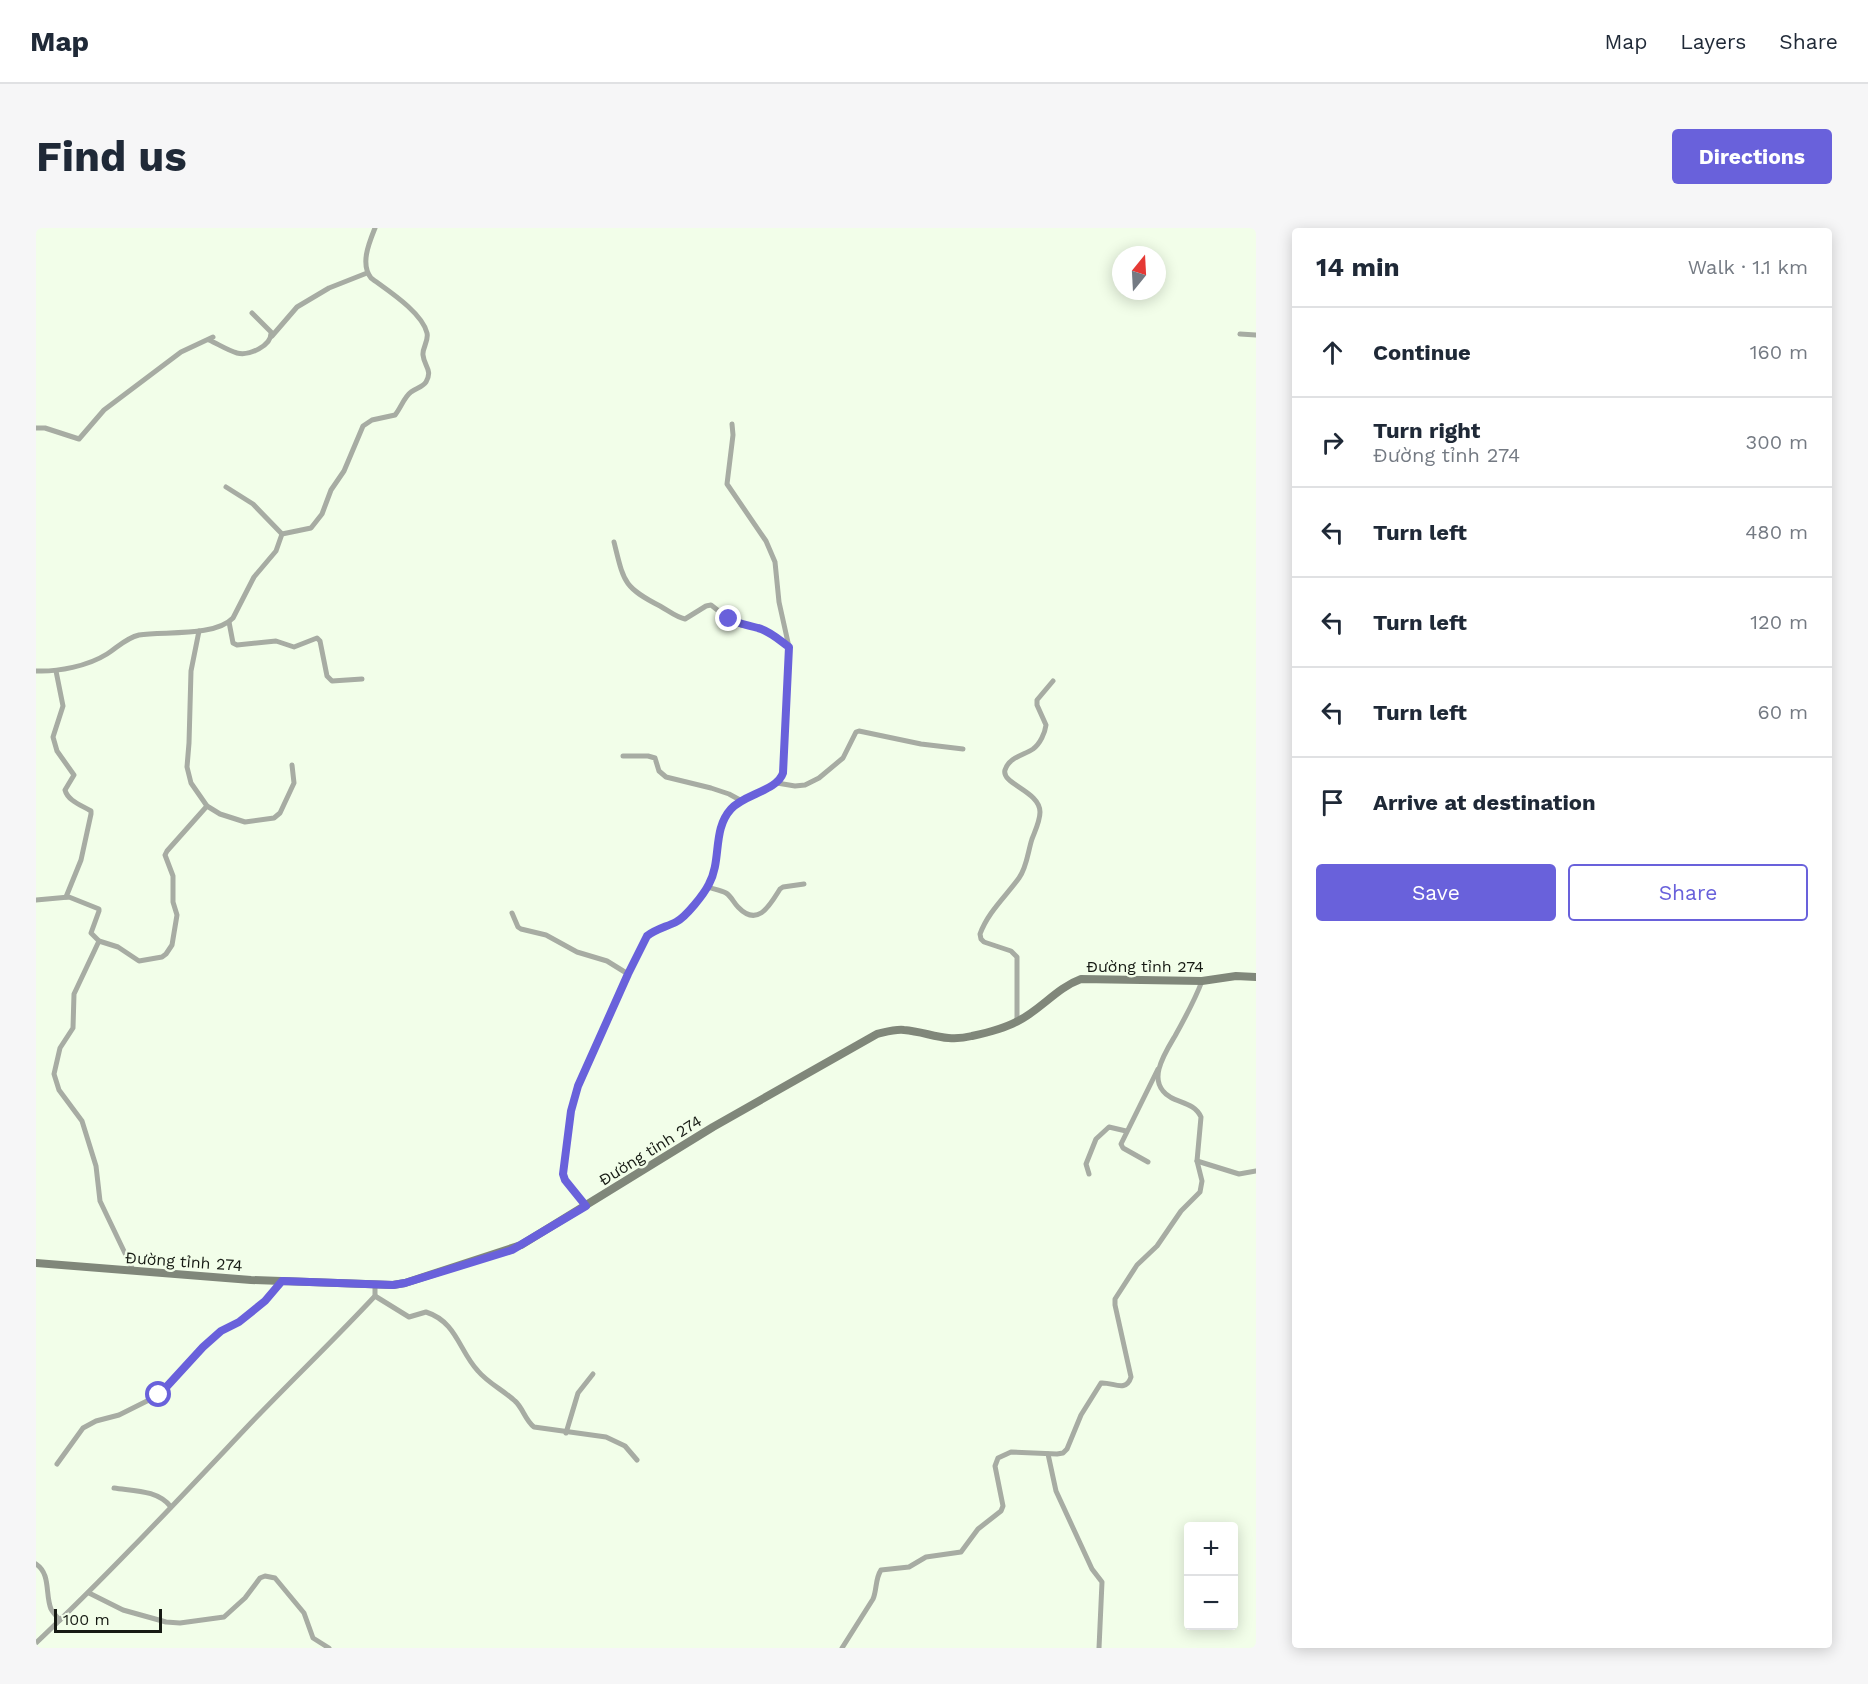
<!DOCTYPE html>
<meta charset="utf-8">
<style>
:root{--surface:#fff;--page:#f6f6f7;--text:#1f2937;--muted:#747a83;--line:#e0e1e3;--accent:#6961db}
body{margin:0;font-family:"Work Sans",sans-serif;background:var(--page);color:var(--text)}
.controls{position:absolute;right:18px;bottom:18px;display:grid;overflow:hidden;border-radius:6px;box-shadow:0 3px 15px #0003}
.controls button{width:54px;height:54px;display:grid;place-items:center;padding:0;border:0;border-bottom:2px solid var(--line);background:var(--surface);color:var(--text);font:30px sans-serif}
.compass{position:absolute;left:1076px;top:18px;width:54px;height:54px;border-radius:50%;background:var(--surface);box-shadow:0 3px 15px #0003;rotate:18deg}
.scale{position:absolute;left:18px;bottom:15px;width:108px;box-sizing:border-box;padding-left:6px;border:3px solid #161a13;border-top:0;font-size:16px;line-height:21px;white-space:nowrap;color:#161a13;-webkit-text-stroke:4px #f2fee9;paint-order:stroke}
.stop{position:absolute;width:18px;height:18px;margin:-14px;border:4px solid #6961db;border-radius:50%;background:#fff}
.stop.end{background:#6961db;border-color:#fff;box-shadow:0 2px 6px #0008}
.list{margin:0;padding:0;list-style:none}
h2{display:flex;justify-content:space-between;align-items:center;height:78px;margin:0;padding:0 24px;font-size:26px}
h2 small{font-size:20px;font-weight:400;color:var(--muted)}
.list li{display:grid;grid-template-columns:39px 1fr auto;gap:18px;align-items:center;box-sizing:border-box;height:90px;padding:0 24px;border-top:2px solid var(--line)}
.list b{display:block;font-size:22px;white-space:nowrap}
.list p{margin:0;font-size:20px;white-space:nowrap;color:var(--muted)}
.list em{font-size:20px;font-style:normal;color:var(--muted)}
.actions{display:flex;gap:12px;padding:18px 24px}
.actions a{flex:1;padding:14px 0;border:2px solid var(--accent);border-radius:6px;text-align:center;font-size:21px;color:var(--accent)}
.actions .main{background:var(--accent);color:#fff}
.icon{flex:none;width:33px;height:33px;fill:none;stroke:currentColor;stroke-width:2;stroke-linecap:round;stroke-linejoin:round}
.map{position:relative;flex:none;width:1220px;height:1420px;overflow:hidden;border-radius:6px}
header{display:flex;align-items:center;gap:36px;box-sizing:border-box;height:84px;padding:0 30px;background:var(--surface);border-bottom:2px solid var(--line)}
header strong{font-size:28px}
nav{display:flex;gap:33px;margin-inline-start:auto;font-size:21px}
.intro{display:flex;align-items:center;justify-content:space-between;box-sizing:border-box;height:144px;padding:0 36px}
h1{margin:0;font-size:42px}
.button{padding:15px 27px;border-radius:6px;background:var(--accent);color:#fff;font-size:21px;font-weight:700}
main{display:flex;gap:36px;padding:0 36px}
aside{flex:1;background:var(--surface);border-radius:6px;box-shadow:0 3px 15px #0003}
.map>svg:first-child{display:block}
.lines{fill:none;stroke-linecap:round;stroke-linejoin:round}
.street{stroke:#a7aca3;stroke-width:5}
.secondary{stroke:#80877a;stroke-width:8}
.route{stroke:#6961db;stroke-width:8}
.labels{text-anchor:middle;stroke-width:5;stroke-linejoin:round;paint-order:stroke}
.street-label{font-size:16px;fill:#161a13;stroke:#f2fee9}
</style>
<header>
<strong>Map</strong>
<nav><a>Map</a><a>Layers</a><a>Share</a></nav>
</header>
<div class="intro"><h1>Find us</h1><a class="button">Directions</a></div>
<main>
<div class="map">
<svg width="1220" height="1420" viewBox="0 0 1220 1420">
<rect width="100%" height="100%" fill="#f2fee9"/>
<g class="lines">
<g class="street">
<path d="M1204 106 1220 107"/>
<path d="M236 108 261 79 293 60 331 45"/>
<path d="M173 112C182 116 191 122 201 125 213 128 236 118 235 104L216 85"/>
<path d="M0 200H9L43 211 68 182 145 124 177 109"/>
<path d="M190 259 217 276 246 306"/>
<path d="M578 314C588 354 587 359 624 378 633 383 640 389 649 391L670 378 675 377 693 391 705 397 722 400 733 404 753 419"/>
<path d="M193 394 197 415 201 417 240 413 258 419 281 410 284 413 291 448 296 453 326 451"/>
<path d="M163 403 155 443 153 515 151 539 155 555 171 578 184 586 209 594 238 590 244 585 258 555 256 537"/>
<path d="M0 443C22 444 52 438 71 426 82 419 90 410 103 407 128 403 179 409 197 390L218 349 240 323 246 306 275 300 286 286 295 262 308 243 327 198 336 192 359 187C365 180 368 169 375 164 380 160 387 159 390 154 397 142 388 138 387 127 386 120 393 113 391 105 386 84 351 62 335 50 324 36 333 15 339 0"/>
<path d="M20 443 27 478 17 509 21 523 38 547 29 562C32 573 45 577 55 583V586L45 632 30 669"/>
<path d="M587 528H612L619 530 623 543 630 549 675 560 693 566 704 572"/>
<path d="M741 555 759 558 769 557 783 550 807 530 820 504 823 503 885 516 927 521"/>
<path d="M672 659C677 661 684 662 690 665 695 668 698 675 702 679 722 700 734 677 744 661L747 659 768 656"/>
<path d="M0 672 33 669 63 681V683L55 705 63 713 82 719 103 733 126 729 130 726 136 717 141 687 137 674V648L129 627 131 623 171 578"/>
<path d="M476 685 482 699 485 701 510 707 541 724 571 733 592 746"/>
<path d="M63 713 38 766 37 800 24 820 18 846 23 862 46 893 60 938 64 973 97 1042"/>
<path d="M981 794V729L975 723 948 714 945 711 944 706C952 684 970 668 983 650 991 639 992 623 996 611 999 603 1004 593 1004 584 1004 563 965 556 969 542 973 529 988 527 997 521 1004 516 1009 505 1010 497L1001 477V472L1017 453"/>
<path d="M1161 933 1203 946 1220 943"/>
<path d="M1112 934 1087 920 1085 916 1122 841"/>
<path d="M1053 946 1050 936 1060 911 1073 899 1090 903"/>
<path d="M550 978 529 952 527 946 535 883 541 858 592 746 611 708C620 701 630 699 640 694 650 689 668 666 673 656 685 632 676 602 695 581 708 566 742 563 747 545L753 419 743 374 739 334 730 313 691 256 697 207 696 196"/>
<path d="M339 1068 373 1089 390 1084C421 1094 423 1123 442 1143 452 1155 467 1162 479 1173 487 1180 489 1192 498 1199L570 1209 589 1218 601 1232"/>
<path d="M530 1205 542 1165 557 1146"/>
<path d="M1012 1226 1020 1263 1056 1341 1066 1354 1063 1420"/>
<path d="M21 1236 47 1200 60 1193 83 1187 123 1167 167 1119 185 1103 203 1094 229 1073 246 1053"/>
<path d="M78 1260C98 1263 122 1262 135 1279"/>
<path d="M0 1336C15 1346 9 1366 15 1381 17 1385 21 1389 24 1392"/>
<path d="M53 1365 87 1382 130 1394 144 1395 188 1389 209 1370 224 1350 229 1348 239 1350 268 1385 277 1410 293 1420"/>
<path d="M0 1415C73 1346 142 1272 211 1199 253 1155 298 1112 339 1068V1057"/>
<path d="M806 1420 837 1371C841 1362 839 1351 845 1342L873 1339 890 1329 925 1324 942 1301 965 1283 967 1278 959 1238 962 1230 975 1224 1021 1226 1027 1225 1031 1221 1045 1187 1065 1155C1077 1154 1090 1165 1095 1149L1079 1077V1071L1101 1037 1121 1018 1145 983 1164 964 1166 953 1161 933 1165 889C1157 872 1137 876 1127 863 1122 857 1121 849 1123 841 1126 829 1133 818 1139 808 1149 790 1159 772 1166 753"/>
</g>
<path class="secondary" d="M0 1035 215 1052 357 1057 369 1055 485 1017 677 899 841 806C850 804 859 801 868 802 893 804 909 815 936 808 950 805 967 801 980 794 1004 783 1020 760 1045 751L1166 753 1200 748 1220 749"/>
</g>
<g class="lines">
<path class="route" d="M123 1167 167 1119 185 1103 203 1094 229 1073 246 1053 357 1057 369 1055 476 1022 550 978 529 952 527 946 535 883 542 858 592 746 611 708C620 701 630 699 640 694 650 689 668 666 673 656 686 632 676 602 695 581 708 566 741 563 747 545L753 419C743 412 734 403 722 400 712 397 703 396 693 391"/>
</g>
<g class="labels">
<g class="street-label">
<text x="1109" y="744">Đường tỉnh 274</text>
<text transform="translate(614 922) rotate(-32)" y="6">Đường tỉnh 274</text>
<text transform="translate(148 1033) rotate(4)" y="6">Đường tỉnh 274</text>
</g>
</g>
</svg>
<div class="controls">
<button>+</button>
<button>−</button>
</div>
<svg class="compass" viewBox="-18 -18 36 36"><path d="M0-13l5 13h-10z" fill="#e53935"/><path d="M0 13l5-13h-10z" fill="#747a83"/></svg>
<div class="scale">100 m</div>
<div class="stop" style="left:123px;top:1167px"></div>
<div class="stop end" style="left:693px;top:391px"></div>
</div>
<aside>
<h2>14 min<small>Walk · 1.1 km</small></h2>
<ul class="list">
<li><svg class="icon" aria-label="ahead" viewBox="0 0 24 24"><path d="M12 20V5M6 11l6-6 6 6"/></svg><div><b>Continue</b></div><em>160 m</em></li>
<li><svg class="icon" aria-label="right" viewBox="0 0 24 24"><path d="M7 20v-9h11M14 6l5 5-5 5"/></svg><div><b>Turn right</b><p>Đường tỉnh 274</p></div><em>300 m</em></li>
<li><svg class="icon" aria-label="left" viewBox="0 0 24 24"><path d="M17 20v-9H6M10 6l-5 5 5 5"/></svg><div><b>Turn left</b></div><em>480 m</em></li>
<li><svg class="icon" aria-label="left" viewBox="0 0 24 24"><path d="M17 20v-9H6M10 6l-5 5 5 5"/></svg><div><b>Turn left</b></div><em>120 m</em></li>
<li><svg class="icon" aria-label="left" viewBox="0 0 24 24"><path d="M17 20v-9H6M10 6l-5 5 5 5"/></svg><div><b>Turn left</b></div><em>60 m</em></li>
<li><svg class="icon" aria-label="arrive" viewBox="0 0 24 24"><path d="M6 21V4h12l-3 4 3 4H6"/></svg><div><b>Arrive at destination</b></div></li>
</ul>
<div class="actions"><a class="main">Save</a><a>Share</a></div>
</aside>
</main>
